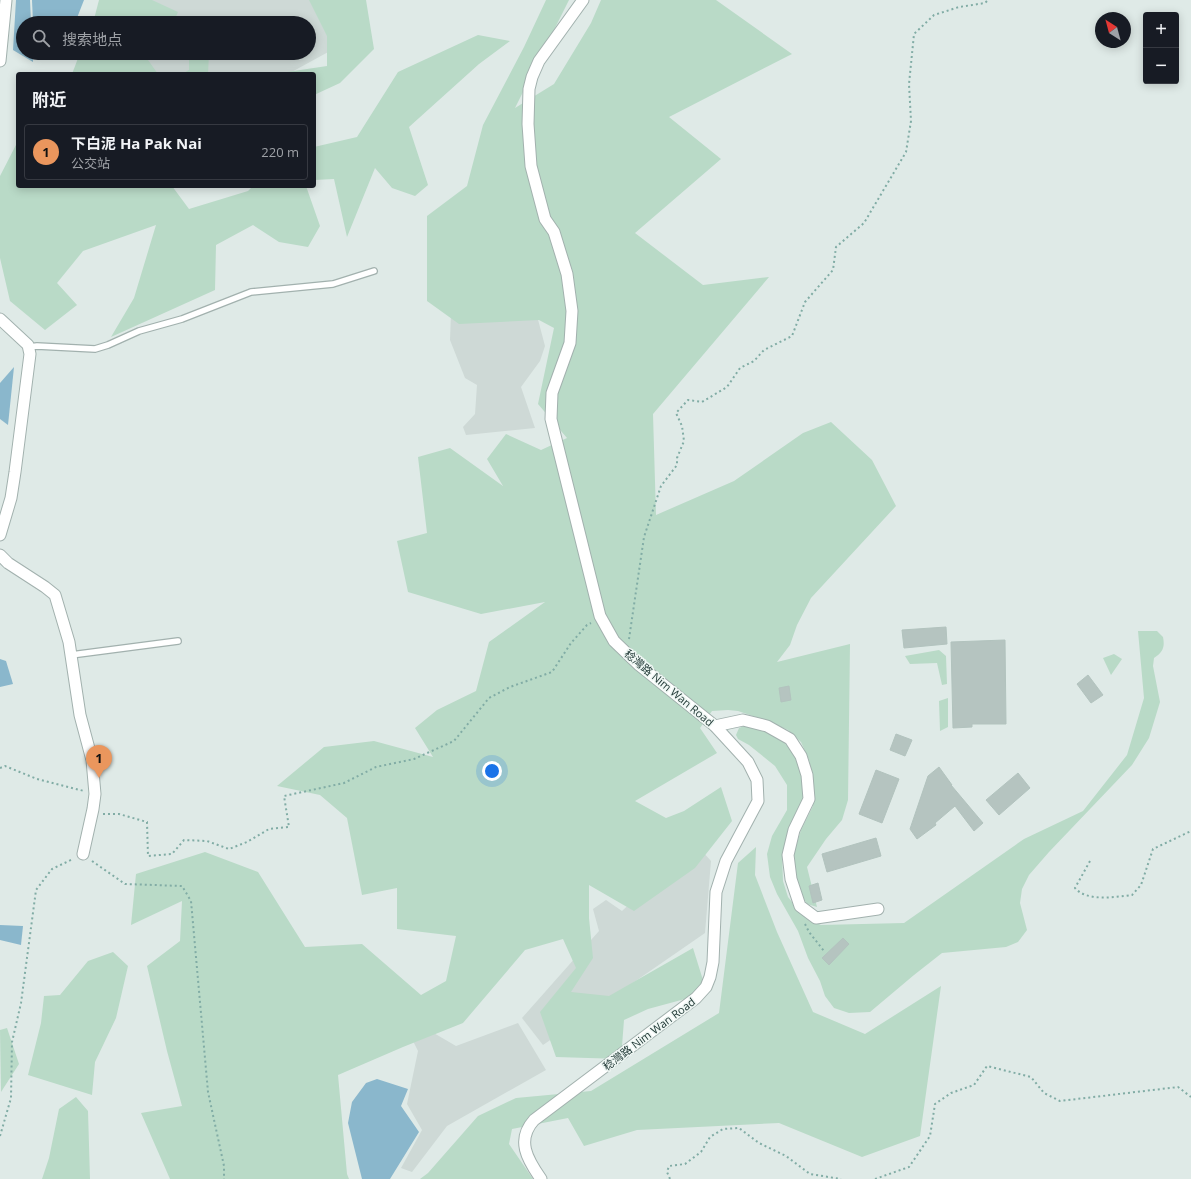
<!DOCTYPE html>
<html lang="zh">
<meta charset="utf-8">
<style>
:root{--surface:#171b24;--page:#242831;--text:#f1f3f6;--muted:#9ea1a6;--line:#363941;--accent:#ea965d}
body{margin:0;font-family:"Open Sans","Noto Sans SC",sans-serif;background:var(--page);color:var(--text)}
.controls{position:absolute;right:12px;top:12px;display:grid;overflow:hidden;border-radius:4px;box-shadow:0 2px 10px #0003}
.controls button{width:36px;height:36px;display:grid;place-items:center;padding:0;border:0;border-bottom:1px solid var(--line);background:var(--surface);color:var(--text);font:20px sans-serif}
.compass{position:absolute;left:1095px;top:12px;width:36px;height:36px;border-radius:50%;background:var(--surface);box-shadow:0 2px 10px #0003;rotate:324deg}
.you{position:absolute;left:492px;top:771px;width:14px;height:14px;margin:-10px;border:3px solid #fff;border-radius:50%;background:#1a73e8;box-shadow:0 0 0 6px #1a73e833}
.badge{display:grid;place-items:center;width:26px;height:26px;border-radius:50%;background:var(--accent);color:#111;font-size:13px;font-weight:700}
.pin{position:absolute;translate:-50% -33px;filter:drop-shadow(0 1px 2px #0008)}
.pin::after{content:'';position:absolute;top:21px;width:14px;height:12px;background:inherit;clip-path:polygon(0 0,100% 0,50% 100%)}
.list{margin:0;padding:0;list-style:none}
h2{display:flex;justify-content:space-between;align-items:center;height:52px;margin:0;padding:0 16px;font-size:17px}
h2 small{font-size:13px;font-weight:400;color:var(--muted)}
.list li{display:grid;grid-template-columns:26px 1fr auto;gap:12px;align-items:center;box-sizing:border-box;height:56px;margin:0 8px 8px;padding:0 8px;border:1px solid var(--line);border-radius:4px}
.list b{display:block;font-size:15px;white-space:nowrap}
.list p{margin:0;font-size:13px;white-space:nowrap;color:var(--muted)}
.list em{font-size:13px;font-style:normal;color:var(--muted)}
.icon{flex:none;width:22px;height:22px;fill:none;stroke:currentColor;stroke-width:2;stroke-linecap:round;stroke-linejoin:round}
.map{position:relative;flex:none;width:1191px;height:1179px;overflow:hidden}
.search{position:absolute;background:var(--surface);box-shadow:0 2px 10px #0003;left:16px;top:16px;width:300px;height:44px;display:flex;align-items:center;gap:10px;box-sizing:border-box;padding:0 14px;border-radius:22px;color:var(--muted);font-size:15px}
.panel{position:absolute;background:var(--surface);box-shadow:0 2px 10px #0003;left:16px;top:72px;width:300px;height:116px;border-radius:4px}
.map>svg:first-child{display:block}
.built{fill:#ced9d6}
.green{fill:#b9dac7}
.water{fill:#8ab7cc}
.building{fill:#b5c4c0;stroke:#b2c3be}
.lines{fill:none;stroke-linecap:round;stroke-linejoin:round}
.lane-casing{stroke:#a2b1ae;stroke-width:8}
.street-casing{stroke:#a2b1ae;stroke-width:13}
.path{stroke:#81aca5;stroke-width:2;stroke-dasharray:2 3;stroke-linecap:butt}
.lane{stroke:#fff;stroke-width:5.5}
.street{stroke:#fff;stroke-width:11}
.labels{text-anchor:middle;stroke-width:3;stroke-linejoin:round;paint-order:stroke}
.street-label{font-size:11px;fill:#213936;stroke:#eff7f4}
</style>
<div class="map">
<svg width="1191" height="1179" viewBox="0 0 1191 1179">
<rect width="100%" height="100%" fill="#dfeae7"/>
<g class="built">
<path d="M137 0H318L341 45 288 74H153L138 53H309V23H134Z"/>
<path d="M536 312 545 346 540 361 521 387 535 428 466 435 463 427 475 414 477 385 465 378 450 340 451 313Z"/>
<path d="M702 851 711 861 705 933 543 1045 522 1018 599 931 593 909 606 900 622 911 652 883Z"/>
<path d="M518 1023 546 1070 447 1126 412 1172 401 1168 422 1130 407 1104 418 1051 409 1033 420 1025 456 1046Z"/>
</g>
<g class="green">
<path d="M99 0H152L178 12 173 23H93Z"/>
<path d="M309 0H366L374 49 340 83 314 95V74H274L327 66V36Z"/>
<path d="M546 0H569L515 108 554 84 591 23 601 0H716L792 54 669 117 721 159 635 233 703 285 769 277 653 414 656 515 734 481 803 433 831 422 872 460 896 506 811 598 797 625 790 645 777 662 850 644 848 800 842 820 826 839 807 867 817 907 807 904 801 895 793 867 794 853 801 830 813 806V778L809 760 801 742 788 730 768 721 738 711 728 710 712 711 700 728 717 753 635 801 666 818 684 811 721 787 732 821 695 868 634 911 589 885V918L593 958 571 992 609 996 693 948 707 993 648 1009 624 1020 621 1059 556 1057 540 1012 576 968 563 939 525 950 463 1023 403 1047 338 1075 347 1174 349 1179H170L141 1113 182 1106 167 1051 147 966 180 941 182 901 131 925 136 874 205 852 258 872 305 947 362 944 421 995 446 981 456 936 397 929V888L362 895 347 818 320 795 277 786 324 747 374 741 433 757 415 728 437 710 476 691 489 642 545 602 481 614 408 592 397 541 427 533 418 457 450 448 503 486 487 459 506 434 541 450 567 438 538 404 554 328 539 320 459 324 427 301V216L467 186 483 125 524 47Z"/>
<path d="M478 35 510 41 479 64 409 127 428 185 415 196 392 188 375 168 347 237 334 179 314 180V147L357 137 398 72Z"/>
<path d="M80 53H143L158 74H72Z"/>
<path d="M189 53H209L208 74H182L189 70Z"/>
<path d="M18 141V186H172L189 209 248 191 253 186H306L320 226 308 247 279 242 253 225 216 245 215 290 111 337 134 298 156 225 83 251 57 283 77 305 45 330 10 301 0 258V176Z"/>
<path d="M1138 631H1157L1163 637C1165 647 1163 652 1154 658L1153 666 1160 702 1149 738 1132 765 1049 852 1029 875 1022 889 1020 903 1027 930 1018 942 1006 947 942 953 914 975 870 1012 849 1013 834 1008 825 996 820 981 808 958 798 931 777 894 770 877 767 854 772 836 787 810V785L775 766 749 745 738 739 736 735 739 728 746 725 764 731 780 738 791 750 800 766 804 786 802 804 791 829 782 854 783 881 788 897 801 913 810 920 821 925 904 923 1024 839 1083 811 1127 755 1144 698Z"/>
<path d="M939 650 946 656 947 684 942 685 937 663 910 664 905 656Z"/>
<path d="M1114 654 1122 659 1111 675 1103 658Z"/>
<path d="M948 698V727L940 731 939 701Z"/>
<path d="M756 847 755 875 777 932 813 1012 865 1034 941 986 920 1136 862 1157 779 1123 637 1130 584 1146 568 1118 512 1129 509 1144 533 1179H420L428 1173 478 1116 516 1098 591 1091 719 1013 738 863Z"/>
<path d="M113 952 128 966 116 1018 95 1062 92 1095 28 1075 41 1023 44 996 60 995 88 961Z"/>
<path d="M7 1028 19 1064 1 1092 0 1030Z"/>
<path d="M76 1097 88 1111 90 1179H42L49 1158 59 1109Z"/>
</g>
<g class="water">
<path d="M16 0H30L31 23H23V53H33V62L13 50Z"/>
<path d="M32 0H84L75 23H33Z"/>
<path d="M14 367 8 425 0 419V383Z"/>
<path d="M0 659 6 661 13 684 0 687Z"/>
<path d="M0 925 23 926 21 945 0 940Z"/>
<path d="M377 1079 408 1089 401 1106 419 1132 390 1179H362L348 1123 352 1102 366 1083Z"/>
</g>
<g class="building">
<path d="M946 627 947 644 904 648 902 630Z"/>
<path d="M1005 640 1006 724H972V727L953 728 951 642Z"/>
<path d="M1088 675 1103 695 1091 703 1077 684Z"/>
<path d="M789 686 791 700 781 702 779 688Z"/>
<path d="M896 734 912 740 905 756 890 750Z"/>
<path d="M939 767 952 785H951L983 823 974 831 955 806 935 823 936 825 917 839 910 829 928 776Z"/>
<path d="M876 770 899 779 882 823 859 814Z"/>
<path d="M1018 773 1030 788 999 815 986 800Z"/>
<path d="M876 838 881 856 827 872 822 854Z"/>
<path d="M818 883 822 900 813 903 809 886Z"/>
<path d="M843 938 849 944 829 965 822 958Z"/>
</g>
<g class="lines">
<defs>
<g id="lane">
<path d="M29 347 37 346 95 349 108 345 139 331 182 319 251 292 333 284 374 271"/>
<path d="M71 655 178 641"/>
</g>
<g id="street">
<path d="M0 61 6 0"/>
<path d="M0 319 28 345 30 354 15 472 11 498 0 535"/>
<path d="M0 555 8 563 45 587 55 595 69 642 80 715 92 760 95 794 93 809 83 854"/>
<path d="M715 726 743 720 767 726 790 739 801 756 807 775 809 799 794 830 788 855 791 879 800 906 816 918 878 909"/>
<path d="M541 1179C527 1159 516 1140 534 1120L696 998 706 987 710 977 713 962 716 892 726 861 758 801 757 780 748 762 715 726 639 665 614 641 600 616 551 419 552 393 570 343 572 311 567 274 554 232 545 219 531 166 528 124 529 89 532 77 539 61 583 0"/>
</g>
</defs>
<use href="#lane" class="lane-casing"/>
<use href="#street" class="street-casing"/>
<g class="path">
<path d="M629 639 644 537 661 486 677 465V458L684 441 682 426 676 413 688 400 702 402 727 387 740 368 754 361 764 350 792 336 805 302 833 270 836 247 864 223 906 152 911 121 909 84 914 34 934 15 959 7 985 3 988 0"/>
<path d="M0 768 5 766 37 779 84 791"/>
<path d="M103 814H119L147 822 148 856 172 854 184 840 207 841 229 849 247 842 269 829 289 827 284 796 344 783 376 767 414 759 454 741 489 698 510 687 552 672 571 643 587 625 591 623"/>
<path d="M92 861 125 884 182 886 191 901 208 1092 224 1166V1179"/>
<path d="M1090 861 1075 888C1087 902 1115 897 1132 895L1141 885 1153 849 1191 831"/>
<path d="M805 924 809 932 824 951"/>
<path d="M0 1136 11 1098 12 1042 21 1003 36 890 52 869 73 859"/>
<path d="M670 1179 667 1172 669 1166 685 1164 701 1152 710 1137 723 1129 739 1128 759 1143 786 1156 810 1174 841 1179"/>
<path d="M875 1179 909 1167 930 1136 935 1104 951 1093 974 1085 987 1066 1031 1077 1044 1093 1060 1101 1178 1087 1191 1097"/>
</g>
<use href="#lane" class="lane"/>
<use href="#street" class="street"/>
</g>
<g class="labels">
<g class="street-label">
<text transform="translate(669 688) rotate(40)" y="4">稔灣路 Nim Wan Road</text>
<text transform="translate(649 1034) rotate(-37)" y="4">稔灣路 Nim Wan Road</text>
</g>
</g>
</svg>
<div class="controls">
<button>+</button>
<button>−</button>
</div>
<svg class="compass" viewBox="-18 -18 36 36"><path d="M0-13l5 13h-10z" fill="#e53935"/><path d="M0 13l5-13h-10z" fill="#9ea1a6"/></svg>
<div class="you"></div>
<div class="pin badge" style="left:99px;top:778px">1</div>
<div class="search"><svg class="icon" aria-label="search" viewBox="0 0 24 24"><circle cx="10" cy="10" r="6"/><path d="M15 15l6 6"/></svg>搜索地点</div>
<section class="panel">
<h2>附近<small></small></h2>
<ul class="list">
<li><span class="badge">1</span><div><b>下白泥 Ha Pak Nai</b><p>公交站</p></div><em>220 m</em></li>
</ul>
</section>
</div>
